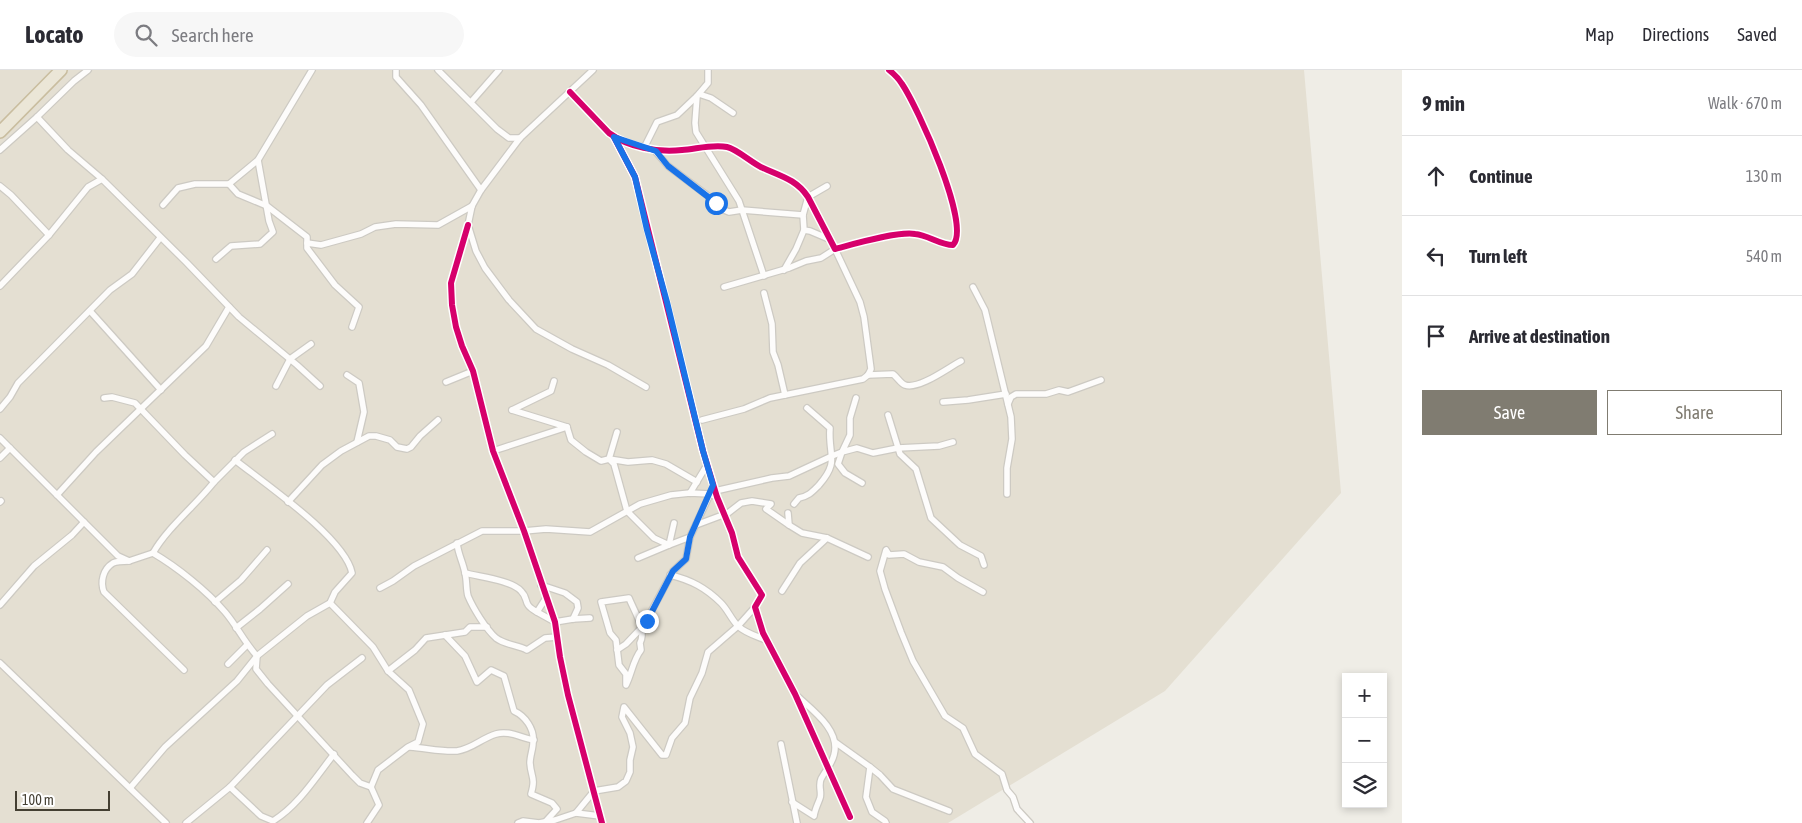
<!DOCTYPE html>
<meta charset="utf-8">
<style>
:root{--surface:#fff;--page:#f7f7f7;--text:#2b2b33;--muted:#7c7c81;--line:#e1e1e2;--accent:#807c71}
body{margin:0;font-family:"Asap Condensed",sans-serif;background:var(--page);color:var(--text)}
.controls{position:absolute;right:15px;bottom:15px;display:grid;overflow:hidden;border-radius:0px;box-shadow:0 2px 8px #0003}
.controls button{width:45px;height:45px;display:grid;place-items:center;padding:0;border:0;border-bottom:1px solid var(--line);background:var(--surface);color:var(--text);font:25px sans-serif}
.scale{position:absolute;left:15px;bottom:12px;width:95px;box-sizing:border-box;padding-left:5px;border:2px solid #443f32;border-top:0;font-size:14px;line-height:18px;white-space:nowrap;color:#443f32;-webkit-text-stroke:4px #fff;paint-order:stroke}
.stop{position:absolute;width:15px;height:15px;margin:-11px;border:4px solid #1a73e8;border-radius:50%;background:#fff}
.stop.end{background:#1a73e8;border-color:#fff;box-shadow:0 1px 5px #0008}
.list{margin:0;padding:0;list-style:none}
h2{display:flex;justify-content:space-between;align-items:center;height:65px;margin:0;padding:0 20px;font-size:21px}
h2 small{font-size:16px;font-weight:400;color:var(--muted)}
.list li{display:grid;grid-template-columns:32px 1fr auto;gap:15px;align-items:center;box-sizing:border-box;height:80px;padding:0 20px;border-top:1px solid var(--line)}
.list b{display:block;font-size:19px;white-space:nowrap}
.list em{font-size:16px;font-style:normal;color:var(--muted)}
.actions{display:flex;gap:10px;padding:15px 20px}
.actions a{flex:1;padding:11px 0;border:1px solid var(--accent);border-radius:0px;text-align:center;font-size:18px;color:var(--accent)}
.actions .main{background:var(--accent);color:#fff}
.icon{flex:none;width:28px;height:28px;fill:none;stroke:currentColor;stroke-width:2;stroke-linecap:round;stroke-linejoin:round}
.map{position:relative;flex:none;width:1402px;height:753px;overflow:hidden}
header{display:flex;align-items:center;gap:30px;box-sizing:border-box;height:70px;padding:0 25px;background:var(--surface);border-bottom:1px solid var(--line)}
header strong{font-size:24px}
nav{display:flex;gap:28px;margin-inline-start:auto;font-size:18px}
.search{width:350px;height:45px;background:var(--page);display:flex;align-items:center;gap:12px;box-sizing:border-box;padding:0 18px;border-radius:28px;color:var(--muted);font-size:19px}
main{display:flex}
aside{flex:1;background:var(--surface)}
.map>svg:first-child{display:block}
.residential{fill:#e4dfd2}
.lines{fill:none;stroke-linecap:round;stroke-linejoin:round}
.street-casing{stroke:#cdcac3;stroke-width:8}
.highway-casing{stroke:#c9bd9f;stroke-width:14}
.street{stroke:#fdfcfb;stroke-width:5.5}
.highway{stroke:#ebe6d7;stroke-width:11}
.cycleway-casing{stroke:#fff;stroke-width:9}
.cycleway{stroke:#d6006c;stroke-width:6}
.route{stroke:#1a73e8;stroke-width:6}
</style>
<header>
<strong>Locato</strong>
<div class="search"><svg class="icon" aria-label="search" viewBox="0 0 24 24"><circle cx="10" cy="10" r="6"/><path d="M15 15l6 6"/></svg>Search here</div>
<nav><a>Map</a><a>Directions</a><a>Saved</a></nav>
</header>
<main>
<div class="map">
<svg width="1402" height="753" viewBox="0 0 1402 753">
<rect width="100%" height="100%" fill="#efede6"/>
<path class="residential" d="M0 0H1304L1341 423 1165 621 948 753H0Z"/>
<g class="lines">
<defs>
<g id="street">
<path d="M396 0V7L421 35 481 120"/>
<path d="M438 0 497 59 509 68H520"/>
<path d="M593 0 520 68 481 120 472 136 468 155 476 181 485 198 509 230 536 259 572 279 608 295 646 317"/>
<path d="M570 22 609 63C628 77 658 83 682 80 696 79 713 74 727 77 737 79 753 94 763 98 781 106 797 110 808 127L835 179C854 174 898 161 915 164 928 165 940 175 953 175 972 156 917 36 902 14 899 9 894 4 889 0"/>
<path d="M699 24 711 28 733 43"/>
<path d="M697 26 695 53 696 62 739 131 764 206"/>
<path d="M471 32 499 0"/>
<path d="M37 47 68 80 102 109"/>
<path d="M614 67 635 107 703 381 717 427 732 463 738 487 762 525 755 537 763 563 795 624 850 747"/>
<path d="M639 76H645L657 52 677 45 697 26 708 13V0"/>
<path d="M0 80 37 47 74 11 88 0"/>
<path d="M655 81 668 96 712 129 724 140 729 142 742 140 803 145 808 127 827 116"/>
<path d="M229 114 238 124 267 136 307 167V178L335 215 359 237 352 257"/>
<path d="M0 116 11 125 49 165 88 117 102 109 187 193 239 247 297 295 320 316"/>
<path d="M163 135 178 118 195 114H229L258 90"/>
<path d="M803 145 804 160 810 161 829 169"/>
<path d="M468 155 451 213 452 235 456 257 462 276 473 301 493 381 524 461 555 552 560 587 568 625 602 753"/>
<path d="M307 173 321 175 361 164 375 157 396 154 438 155 472 136"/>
<path d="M216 189 231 176 260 174 273 162 269 151 258 90 312 0"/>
<path d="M784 200 796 179 804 160"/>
<path d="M0 216 49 165"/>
<path d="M973 217 985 240 1011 347 1012 369 1007 398V424"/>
<path d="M764 223 772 254 773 282 778 295 785 325"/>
<path d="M90 241 161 320"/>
<path d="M347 305 359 313 364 342 357 372"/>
<path d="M868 305 893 304C897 307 901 314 905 315 919 320 949 297 961 291"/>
<path d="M446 312 473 301"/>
<path d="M276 316 290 289 311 274"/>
<path d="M104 328 112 327 135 333 185 385 214 412 244 382 272 364"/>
<path d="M943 332 968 330 1006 324"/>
<path d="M1008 334 1011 327 1016 324H1046L1059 320 1068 322 1101 310"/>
<path d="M0 339 10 327 18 313 110 220 132 204 160 168"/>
<path d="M512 340 567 357"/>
<path d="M512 340 551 321 554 311"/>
<path d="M888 345 900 384 916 399 931 448 960 475 981 486 984 495"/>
<path d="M702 350 744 339 770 328 863 309 868 305 871 299 864 247 860 232 835 179 821 188 806 191 789 198 724 217"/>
<path d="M567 357 571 370 586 382 601 391 609 389 628 392 652 390 666 394 697 412"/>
<path d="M617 362 609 389 614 394 627 441 654 468 669 475 690 467"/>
<path d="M0 368 118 486 129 491 153 483C177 497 207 521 225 542 237 556 244 572 257 586L256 599 268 614 352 705 360 713 371 717"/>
<path d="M493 381 567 357"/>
<path d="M0 388 10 378"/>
<path d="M862 413 845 403 838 394 842 382 857 378 873 383 898 378 939 376 953 372"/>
<path d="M715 421 772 408 789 406 832 386 842 382 850 365V348L856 328"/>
<path d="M690 423 707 395"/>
<path d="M57 425 96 382 206 276 229 237"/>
<path d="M0 432 1 431"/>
<path d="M288 432 322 395 341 381 369 366H376L390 370 397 377 407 379 411 377 420 366 438 350"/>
<path d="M794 434 799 428C809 426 812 422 819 415 840 391 828 386 830 358L807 338"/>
<path d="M788 443 789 455 802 463 827 468 868 487"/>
<path d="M696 455 728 443 741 433 752 431 771 434 766 439 789 455"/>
<path d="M457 473C458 484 463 492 465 503 467 510 466 519 468 526 473 538 486 559 496 568 505 575 518 575 527 580L545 568 557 567"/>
<path d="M153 483C168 457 195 436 214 412"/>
<path d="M638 488 669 475 674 453"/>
<path d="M129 491C124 491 117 491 113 493 103 499 100 512 104 522L184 600"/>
<path d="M465 503C480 507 511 510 521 521 530 530 521 533 537 542"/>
<path d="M670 505C691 510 706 518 721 533 728 540 731 549 738 556 745 563 756 566 766 570"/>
<path d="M541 515 565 523 577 532 578 538 573 549"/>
<path d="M380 518 393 511 414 496 482 461H524L546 459 590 462 640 434 671 425 690 423 710 424 717 427"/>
<path d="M782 521 800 493 827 468"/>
<path d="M983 522 958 508 943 497 919 492 904 484 889 485 886 480 880 501 885 519 901 562 913 591 945 646 963 658 975 684 1002 704 1007 720 1013 727 1017 739 1030 753"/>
<path d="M546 528 537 542 555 552 573 549 590 548"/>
<path d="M629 528C634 541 647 560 640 573L641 580C633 590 632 603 626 615V604L619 595 616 570 610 563 601 532Z"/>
<path d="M215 532 241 510 267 480"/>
<path d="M330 533 373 577 388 601 409 620 423 654 418 672 408 677 378 700 371 717 379 735 367 753"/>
<path d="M0 535 34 496 72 465 84 452"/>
<path d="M236 558 260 539 288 514"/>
<path d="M445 565 465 586 477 612 491 600 504 606 514 641C525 646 535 659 533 673 533 679 530 686 530 693 531 708 536 707 531 724L552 733 557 739 546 751"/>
<path d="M617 580 626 574 644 555 673 501 686 489 690 467 711 422"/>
<path d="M0 593 166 753"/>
<path d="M228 594 247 575"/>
<path d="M388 601 415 580 426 568 465 562 470 557H487"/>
<path d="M835 672 870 697 866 727 872 742 885 751 886 753"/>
<path d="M781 674 797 753"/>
<path d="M410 677C426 678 441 682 457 681 472 679 482 668 496 664 509 660 521 668 534 670"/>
<path d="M870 697 880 705 893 719 949 741"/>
<path d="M230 717 261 746 273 751C298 736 316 707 334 684"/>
<path d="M130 718 165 677 237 611 257 586 307 546 330 533 335 522 352 503C345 468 264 413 235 390"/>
<path d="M792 732 814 746C815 739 818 734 820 728 822 722 818 716 821 709 825 701 832 694 834 685 841 660 812 640 796 625"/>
<path d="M576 743 600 746"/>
<path d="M186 753 230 717 327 615 362 588"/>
<path d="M518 753 523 751 539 753 555 750 576 743 594 721 618 717 626 711 630 702V690L633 677 630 663 622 647 624 637 662 685H666L672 668 685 653 690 628 702 603 708 582 738 556 755 537"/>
</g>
<path id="highway" d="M0 62 61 0"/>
</defs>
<use href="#street" class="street-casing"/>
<use href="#highway" class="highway-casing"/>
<use href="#street" class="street"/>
<use href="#highway" class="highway"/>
<defs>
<g id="cycleway">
<path d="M570 22 609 63C628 77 658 83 682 80 696 79 713 74 727 77 737 79 753 94 763 98 781 106 797 110 808 127L835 179C854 174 898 161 915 164 928 165 940 175 953 175 972 156 917 36 902 14 899 9 894 4 889 0"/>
<path d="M614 67 635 107 703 381 717 427 732 463 738 487 762 525 755 537 763 563 795 624 850 747"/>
<path d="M468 155 451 213 452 235 456 257 462 276 473 301 493 381 524 461 555 552 560 587 568 625 602 753"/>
</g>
</defs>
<use href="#cycleway" class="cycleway-casing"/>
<use href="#cycleway" class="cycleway"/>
</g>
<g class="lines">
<path class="route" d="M647 551 673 501 686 489 690 467 713 415 703 381 667 232 647 160 635 107 614 67 656 81 668 96 716 133"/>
</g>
</svg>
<div class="controls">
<button>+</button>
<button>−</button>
<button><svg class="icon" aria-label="layers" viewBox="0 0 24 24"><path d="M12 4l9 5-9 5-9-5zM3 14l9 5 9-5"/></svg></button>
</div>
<div class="scale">100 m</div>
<div class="stop" style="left:716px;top:133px"></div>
<div class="stop end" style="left:647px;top:551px"></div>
</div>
<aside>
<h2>9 min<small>Walk · 670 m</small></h2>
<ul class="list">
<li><svg class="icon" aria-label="ahead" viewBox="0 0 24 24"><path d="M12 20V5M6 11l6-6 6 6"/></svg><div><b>Continue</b></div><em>130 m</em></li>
<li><svg class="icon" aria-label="left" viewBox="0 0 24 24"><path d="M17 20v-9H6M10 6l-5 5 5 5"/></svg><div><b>Turn left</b></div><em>540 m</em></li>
<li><svg class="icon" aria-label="arrive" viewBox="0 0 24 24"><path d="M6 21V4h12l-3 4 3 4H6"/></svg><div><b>Arrive at destination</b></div></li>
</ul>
<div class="actions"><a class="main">Save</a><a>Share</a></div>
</aside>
</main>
